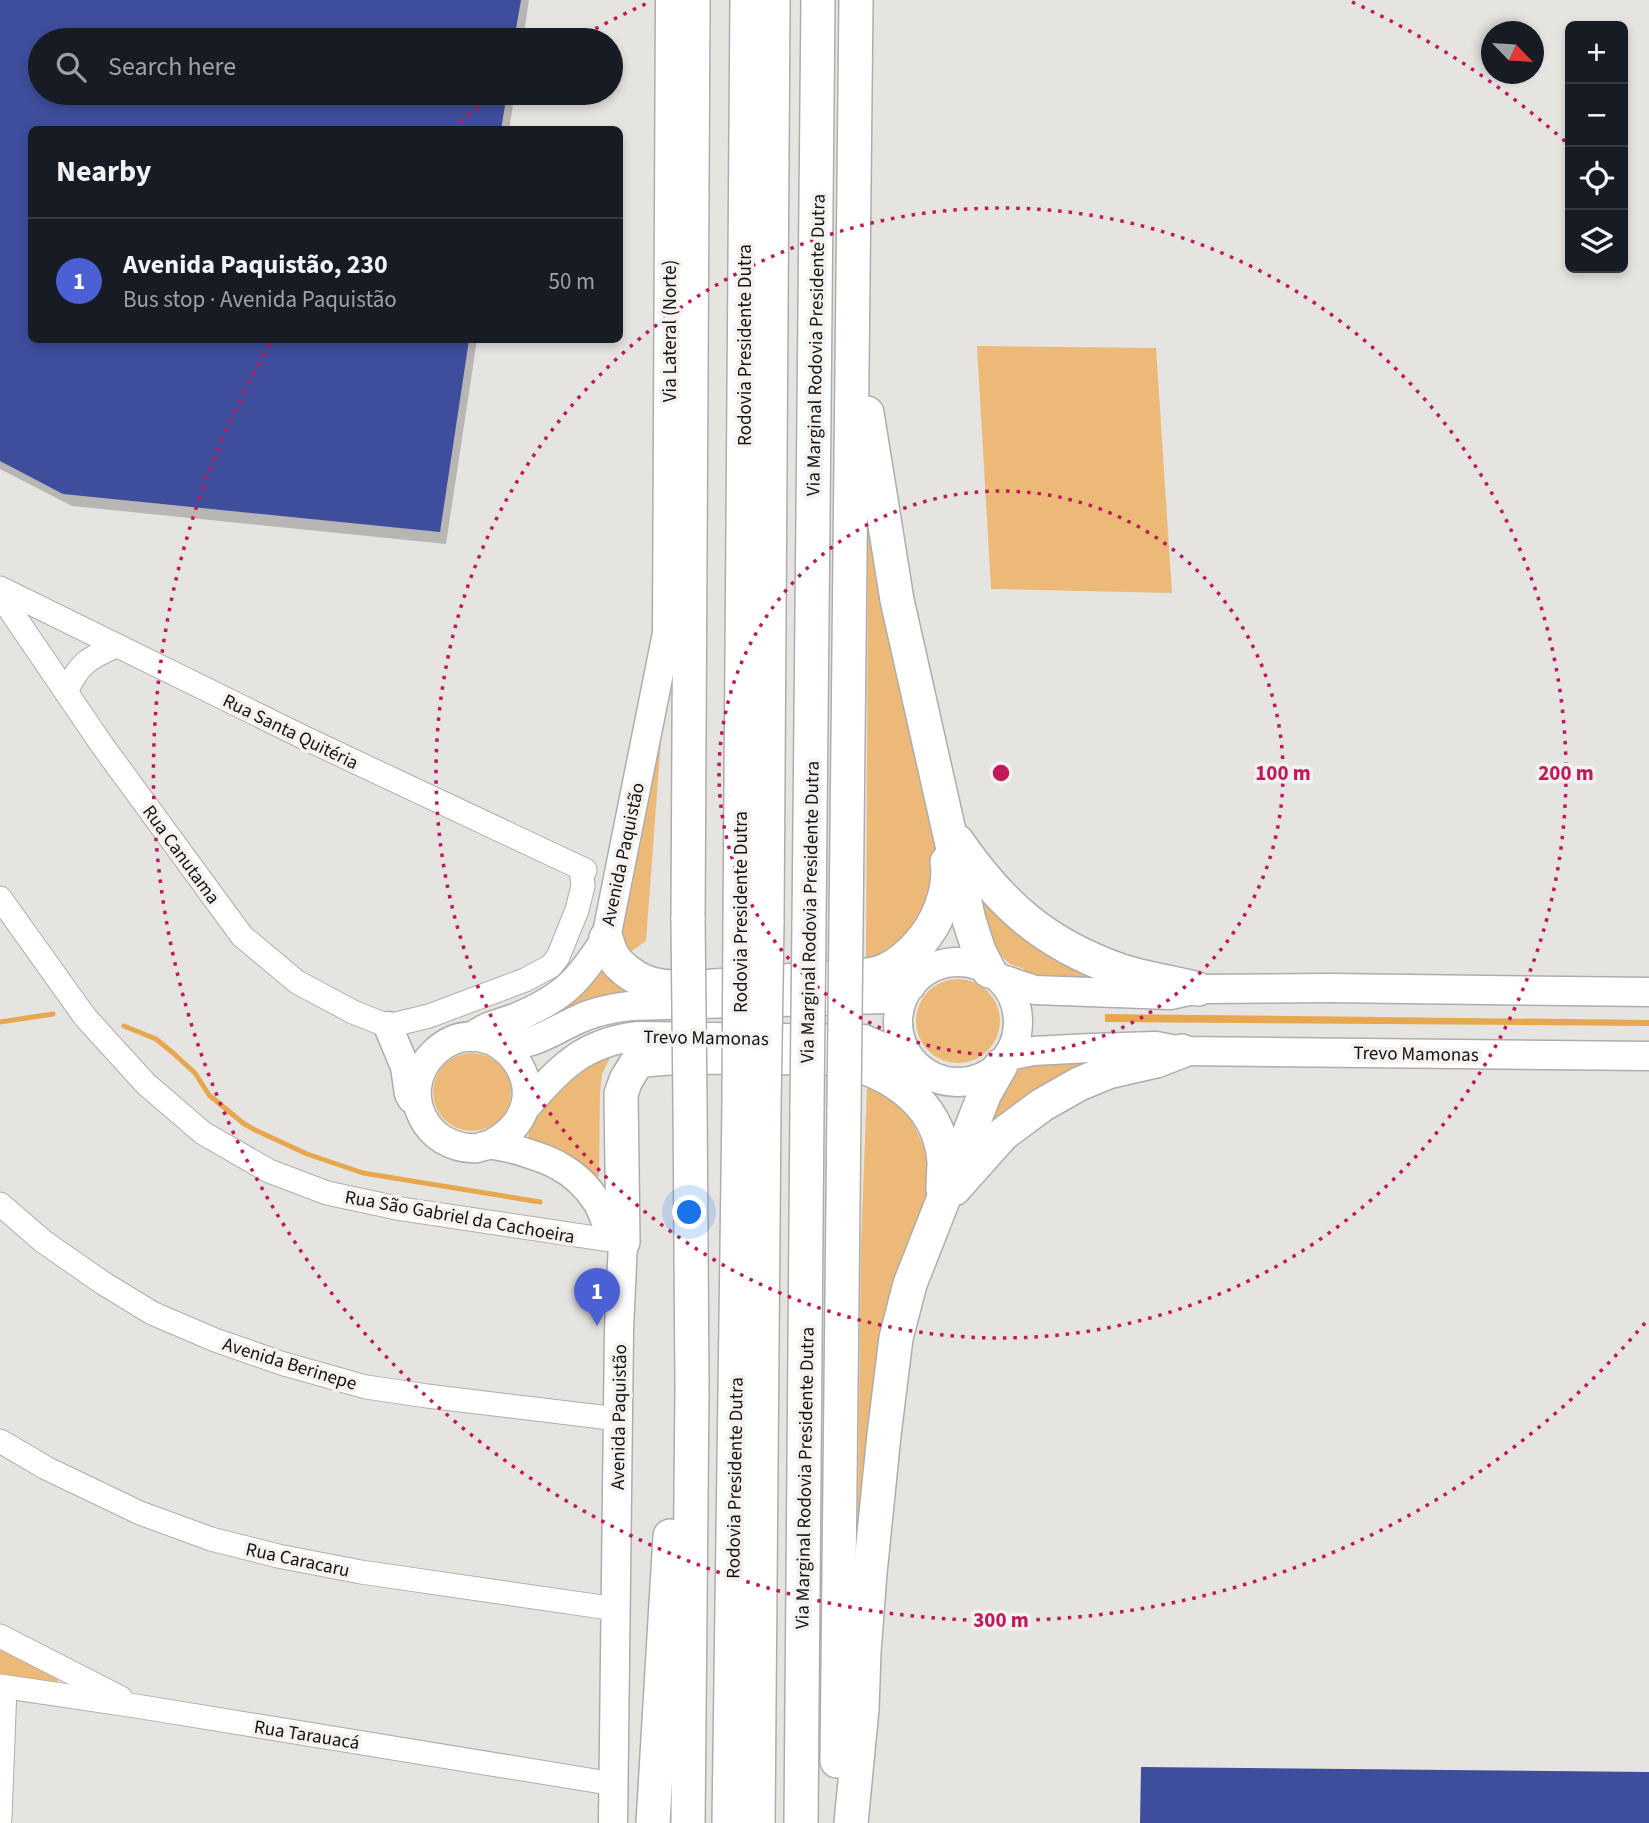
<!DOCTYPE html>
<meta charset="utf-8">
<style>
:root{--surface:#171b24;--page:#20242c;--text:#f1f3f6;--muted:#9ea1a6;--line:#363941;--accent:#4c60d5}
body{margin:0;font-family:"Source Sans 3",sans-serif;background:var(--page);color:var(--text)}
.controls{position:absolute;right:21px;top:21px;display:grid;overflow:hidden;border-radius:10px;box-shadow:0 4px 10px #0003}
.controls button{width:63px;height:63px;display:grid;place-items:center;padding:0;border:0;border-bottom:2px solid var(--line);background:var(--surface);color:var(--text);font:35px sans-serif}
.compass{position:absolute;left:1481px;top:21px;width:63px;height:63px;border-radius:50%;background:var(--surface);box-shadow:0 4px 10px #0003;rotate:115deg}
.you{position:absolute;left:690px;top:1213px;width:24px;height:24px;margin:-18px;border:5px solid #fff;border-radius:50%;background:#1a73e8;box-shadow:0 0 0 10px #1a73e833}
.badge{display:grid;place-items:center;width:46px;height:46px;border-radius:50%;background:var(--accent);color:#fff;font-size:23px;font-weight:700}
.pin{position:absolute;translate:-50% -58px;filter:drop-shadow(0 2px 4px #0008)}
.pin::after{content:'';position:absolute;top:37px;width:24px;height:21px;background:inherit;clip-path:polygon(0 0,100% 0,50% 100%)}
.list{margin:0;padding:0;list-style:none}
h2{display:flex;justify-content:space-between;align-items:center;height:91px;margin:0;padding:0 28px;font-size:30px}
h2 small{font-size:23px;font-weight:400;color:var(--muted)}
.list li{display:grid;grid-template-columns:46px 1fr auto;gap:21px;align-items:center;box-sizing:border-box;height:126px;padding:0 28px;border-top:2px solid var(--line)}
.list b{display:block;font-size:26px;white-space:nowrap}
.list p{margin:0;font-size:23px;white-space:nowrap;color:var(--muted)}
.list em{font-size:23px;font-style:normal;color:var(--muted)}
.icon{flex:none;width:38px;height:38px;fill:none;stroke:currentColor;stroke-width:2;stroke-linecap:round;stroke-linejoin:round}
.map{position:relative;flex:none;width:1649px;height:1823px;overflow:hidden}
.search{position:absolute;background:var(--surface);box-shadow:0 4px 10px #0003;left:28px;top:28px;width:595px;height:77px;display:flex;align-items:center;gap:18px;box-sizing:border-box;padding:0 24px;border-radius:38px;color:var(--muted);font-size:26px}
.panel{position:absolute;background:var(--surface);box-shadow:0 4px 10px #0003;left:28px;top:126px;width:595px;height:217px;border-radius:10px}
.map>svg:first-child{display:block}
.green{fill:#ecb978}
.water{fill:#e7a74e}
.shadow{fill:#0003}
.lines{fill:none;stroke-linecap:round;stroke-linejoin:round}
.stream{stroke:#e7a74e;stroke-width:5}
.building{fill:#3e4e9d}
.minor-casing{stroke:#afadaa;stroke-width:25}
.major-casing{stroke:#afadaa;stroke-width:31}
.highway-casing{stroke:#afadaa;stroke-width:36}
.minor{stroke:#fff;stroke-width:23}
.major{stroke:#fff;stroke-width:28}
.highway{stroke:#fff;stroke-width:33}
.highway-bridge-casing{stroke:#afadaa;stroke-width:36;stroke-linecap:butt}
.highway-bridge{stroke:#fff;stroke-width:33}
.ring{fill:none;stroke:#c2185b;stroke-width:3.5;stroke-dasharray:3.5 7}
.labels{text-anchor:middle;stroke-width:7;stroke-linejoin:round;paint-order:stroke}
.street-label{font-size:19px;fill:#151413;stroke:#f4f1ee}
.centre{fill:#c2185b;stroke:#f4f1ee;stroke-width:3.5}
.ring-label{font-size:21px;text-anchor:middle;font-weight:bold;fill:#c2185b;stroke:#f4f1ee;stroke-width:7;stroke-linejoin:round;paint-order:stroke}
</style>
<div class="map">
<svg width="1649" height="1823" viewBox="0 0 1649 1823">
<rect width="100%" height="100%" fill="#e6e4e1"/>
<g class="green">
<path d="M977 346 1156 348 1172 593 991 589Z"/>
<path d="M868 523 937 856C938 863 939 872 937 878 929 906 897 956 866 960Z"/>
<path d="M664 699 646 941 626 955 619 937Z"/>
<path d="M978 886 1111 981 1056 979 1024 974V969C1019 967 1013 966 1009 963 986 946 984 912 978 886Z"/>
<path d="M603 965 640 988 540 1026 516 1030Z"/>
<circle cx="958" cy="1021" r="42"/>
<path d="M613 1052 602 1074 600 1094 599 1176 593 1180 531 1142 528 1138 529 1133 538 1113 565 1080Z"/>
<circle cx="472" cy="1092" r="39"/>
<path d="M1103 1057 985 1142 1003 1092 1024 1063Z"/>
<path d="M871 1086C913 1104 916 1134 934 1170L857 1593 861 1243 867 1087Z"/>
<path d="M0 1646 59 1677 57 1683 0 1679Z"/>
</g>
<path class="water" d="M1105 1014 1649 1020V1026L1105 1022Z"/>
<path class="shadow" d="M0 0H529L523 40H40V93H515L509 130H32V340H477L446 544 72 506 0 469Z"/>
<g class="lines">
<g class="stream">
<path d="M0 1022 53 1014"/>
<path d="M124 1026 156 1039 172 1052 195 1073 209 1095 243 1123 255 1130 307 1154 363 1173 540 1202"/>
</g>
</g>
<g class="building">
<path d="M0 0H521L514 40H40V93H507L501 130H32V340H469L440 532 63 494 0 461Z"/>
<path d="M1141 1767 1649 1772V1823H1140Z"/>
</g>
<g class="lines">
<defs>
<g id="minor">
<path d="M0 588 309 740 585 870"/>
<path d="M0 595 102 745 242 936 297 982 353 1012 388 1026 429 1016 525 980 551 966 558 957 577 910 583 886 581 868"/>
<path d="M66 692C79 663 89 658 116 646"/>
<path d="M0 898 85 1017 146 1084 203 1133 269 1171 327 1193 402 1209 623 1242"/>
<path d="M0 1204 44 1242 103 1283 152 1313 215 1340 284 1364 366 1387 427 1396 618 1419"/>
<path d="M0 1441 46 1468 140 1513 211 1539 278 1556 361 1572 616 1609"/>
<path d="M0 1636 121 1698"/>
<path d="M0 1686 136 1706 614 1784"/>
<path d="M0 1818 5 1687"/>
</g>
<g id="major">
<circle cx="958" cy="1022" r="60"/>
<path d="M999 978 1035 990 1170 995 1198 989 1328 988 1649 992"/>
<path d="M388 1026 405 1067 409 1094 412 1099"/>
<path d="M472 1037C486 1025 500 1024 517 1017 564 997 579 981 606 938L667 633 670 0"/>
<path d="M502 1046C539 1044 549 1032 581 1018 596 1011 613 1008 630 1006L886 999 911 986"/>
<path d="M1008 1056 1033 1051 1091 1048 1156 1046 1182 1051 1649 1056"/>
<path d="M524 1109C559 1069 582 1042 639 1036L864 1039 910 1059"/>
<path d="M491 1144C574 1100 494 999 436 1051 425 1061 418 1074 417 1088 415 1108 425 1128 442 1139 452 1145 465 1149 477 1148 482 1147 488 1144 493 1145 507 1146 546 1158 559 1166 574 1174 588 1188 597 1202 603 1211 605 1223 611 1231 614 1235 619 1238 623 1242L619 1329 613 1823"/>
</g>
<g id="highway">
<path d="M867 413 897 600 969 920 979 951 989 971"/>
<path d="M957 841C1001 905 1045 944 1119 970 1145 979 1173 982 1198 989"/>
<path d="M688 920 693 0"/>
<path d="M740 922 747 0"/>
<path d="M767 923 773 0"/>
<path d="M809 924 818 0"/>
<path d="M846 925 856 0"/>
<path d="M606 938C608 944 610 952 614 958 620 967 633 976 643 981 670 993 721 985 750 983 780 981 811 980 841 977 853 976 866 976 878 973 902 966 925 941 936 919 944 902 950 881 947 862"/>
<path d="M954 1189 1003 1134 1042 1105 1079 1084 1108 1072 1156 1061 1182 1051"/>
<path d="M623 1242 621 1094 626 1080 637 1062 644 1060 682 1057 827 1058C883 1067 939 1098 944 1161 944 1170 943 1180 943 1189"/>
<path d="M837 1761 844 1108"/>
<path d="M653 1823 670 1536"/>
<path d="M688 1823 692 1388 690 1103"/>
<path d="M729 1823 739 1105"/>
<path d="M758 1823 764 1106"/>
<path d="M801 1823 807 1107"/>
<path d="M851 1823 862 1709 864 1652 870 1573 884 1435 896 1338 910 1284 985 1093 1001 1065"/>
</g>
</defs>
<use href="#minor" class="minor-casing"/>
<use href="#major" class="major-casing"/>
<use href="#highway" class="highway-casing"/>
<use href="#minor" class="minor"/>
<use href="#major" class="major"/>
<use href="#highway" class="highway"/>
<defs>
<g id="highway-bridge">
<path d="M688 920 690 1103"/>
<path d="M739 1105 740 922"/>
<path d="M764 1106 767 923"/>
<path d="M807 1107 809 924"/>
<path d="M844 1108 846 925"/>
</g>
</defs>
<use href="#highway-bridge" class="highway-bridge-casing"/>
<use href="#highway-bridge" class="highway-bridge"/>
</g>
<g class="ring">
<circle cx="1001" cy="773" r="282"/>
<circle cx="1001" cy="773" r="565"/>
<path d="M1645 1323A847 847 0 0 1 271 343M451 129A847 847 0 0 1 491 97M577 39A847 847 0 0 1 650 2M1352 2A847 847 0 0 1 1568 144"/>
</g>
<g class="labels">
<g class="street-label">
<text transform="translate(669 331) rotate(-90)" y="7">Via Lateral (Norte)</text>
<text transform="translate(744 345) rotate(-90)" y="7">Rodovia Presidente Dutra</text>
<text transform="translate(815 345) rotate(-89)" y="7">Via Marginal Rodovia Presidente Dutra</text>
<text transform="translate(291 731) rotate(26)" y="7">Rua Santa Quitéria</text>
<text transform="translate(182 854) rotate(54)" y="7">Rua Canutama</text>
<text transform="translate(622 854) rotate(-78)" y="7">Avenida Paquistão</text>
<text transform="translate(740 912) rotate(-90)" y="7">Rodovia Presidente Dutra</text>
<text transform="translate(809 912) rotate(-89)" y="7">Via Marginal Rodovia Presidente Dutra</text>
<text transform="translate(706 1037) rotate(1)" y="7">Trevo Mamonas</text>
<text transform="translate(1416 1053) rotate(1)" y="7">Trevo Mamonas</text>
<text transform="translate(460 1216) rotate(10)" y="7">Rua São Gabriel da Cachoeira</text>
<text transform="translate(290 1363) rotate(17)" y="7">Avenida Berinepe</text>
<text transform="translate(618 1417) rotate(-89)" y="7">Avenida Paquistão</text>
<text transform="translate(734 1478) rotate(-89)" y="7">Rodovia Presidente Dutra</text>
<text transform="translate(804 1478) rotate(-89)" y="7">Via Marginal Rodovia Presidente Dutra</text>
<text transform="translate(298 1559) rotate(12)" y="7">Rua Caracaru</text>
<text transform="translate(307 1734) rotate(9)" y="7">Rua Tarauacá</text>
</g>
</g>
<circle cx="1001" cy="773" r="10" class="centre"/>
<g class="ring-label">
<text x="1283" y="780">100 m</text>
<text x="1566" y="780">200 m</text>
<text x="1001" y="1627">300 m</text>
</g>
</svg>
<div class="controls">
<button>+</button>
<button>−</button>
<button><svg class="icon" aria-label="locate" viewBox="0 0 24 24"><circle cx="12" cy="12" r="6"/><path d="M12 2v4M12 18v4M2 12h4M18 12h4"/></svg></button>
<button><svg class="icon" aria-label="layers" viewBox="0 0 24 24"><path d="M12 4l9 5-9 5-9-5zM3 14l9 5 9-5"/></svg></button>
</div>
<svg class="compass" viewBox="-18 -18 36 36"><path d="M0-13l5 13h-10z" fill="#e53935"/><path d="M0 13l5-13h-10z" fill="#9ea1a6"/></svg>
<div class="you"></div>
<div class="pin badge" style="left:597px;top:1326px">1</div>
<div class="search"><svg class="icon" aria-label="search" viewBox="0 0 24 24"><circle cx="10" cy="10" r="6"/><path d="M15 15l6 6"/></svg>Search here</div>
<section class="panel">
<h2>Nearby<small></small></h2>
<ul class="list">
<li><span class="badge">1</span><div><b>Avenida Paquistão, 230</b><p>Bus stop · Avenida Paquistão</p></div><em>50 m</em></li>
</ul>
</section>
</div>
